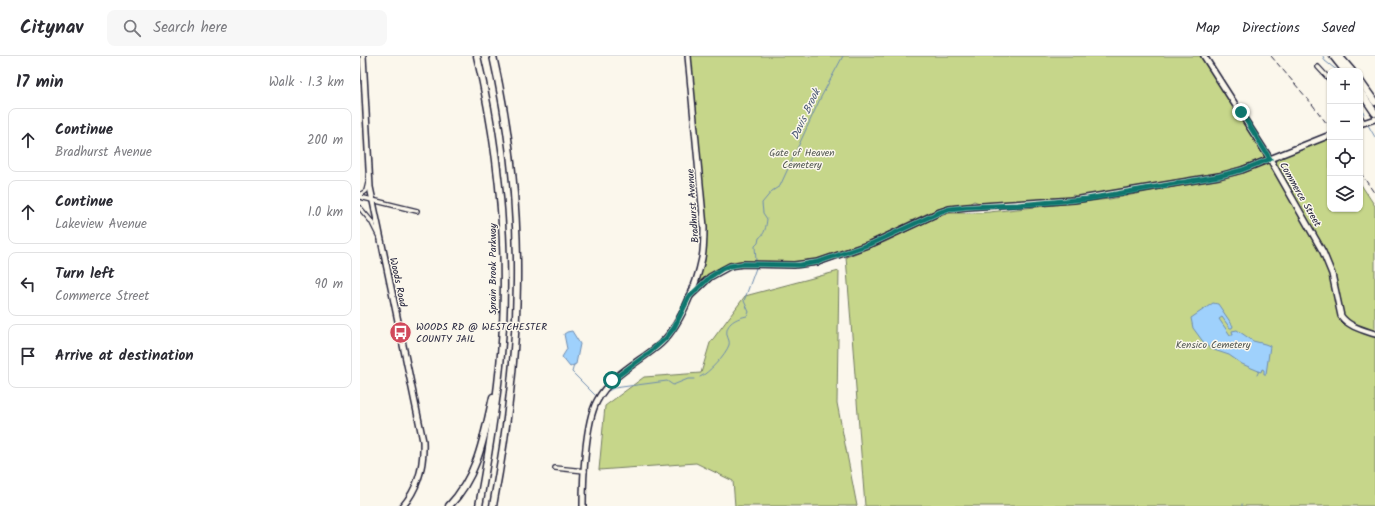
<!DOCTYPE html>
<meta charset="utf-8">
<style>
:root{--surface:#fff;--page:#f7f7f7;--text:#2b2b33;--muted:#7c7c81;--line:#e1e1e2}
body{margin:0;font-family:Kalam,sans-serif;background:var(--page);color:var(--text)}
.controls{position:absolute;right:12px;top:12px;display:grid;overflow:hidden;border-radius:8px;box-shadow:0 1px 3px #0004}
.controls button{width:36px;height:36px;display:grid;place-items:center;padding:0;border:0;border-bottom:1px solid var(--line);background:var(--surface);color:var(--text);font:20px sans-serif}
.stop{position:absolute;width:12px;height:12px;margin:-9px;border:3px solid #0f766e;border-radius:50%;background:#fff}
.stop.end{background:#0f766e;border-color:#fff;box-shadow:0 1px 4px #0008}
.list{margin:0;padding:0;list-style:none}
h2{display:flex;justify-content:space-between;align-items:center;height:52px;margin:0;padding:0 16px;font-size:17px}
h2 small{font-size:13px;font-weight:400;color:var(--muted)}
.list li{display:grid;grid-template-columns:26px 1fr auto;gap:12px;align-items:center;box-sizing:border-box;height:64px;margin:0 8px 8px;padding:0 8px;border:1px solid var(--line);border-radius:8px}
.list b{display:block;font-size:15px;white-space:nowrap}
.list p{margin:0;font-size:13px;white-space:nowrap;color:var(--muted)}
.list em{font-size:13px;font-style:normal;color:var(--muted)}
.icon{flex:none;width:22px;height:22px;fill:none;stroke:currentColor;stroke-width:2;stroke-linecap:round;stroke-linejoin:round}
.map{position:relative;flex:none;width:1015px;height:450px;overflow:hidden}
header{display:flex;align-items:center;gap:24px;box-sizing:border-box;height:56px;padding:0 20px;background:var(--surface);border-bottom:1px solid var(--line)}
header strong{font-size:19px}
nav{display:flex;gap:22px;margin-inline-start:auto;font-size:14px}
.search{width:280px;height:36px;background:var(--page);display:flex;align-items:center;gap:10px;box-sizing:border-box;padding:0 14px;border-radius:8px;color:var(--muted);font-size:15px}
main{display:flex}
aside{flex:1;background:var(--surface)}
.map>svg:first-child{display:block}
.green{fill:#c6d68a;stroke:#747c62}
.water{fill:#9fd1fc;stroke:#6d8baf}
.lines{fill:none;stroke-linecap:round;stroke-linejoin:round}
.stream{stroke:#6d8baf;stroke-width:1}
.street-casing{stroke:#22223b;stroke-width:6}
.secondary-casing{stroke:#22223b;stroke-width:8}
.highway-casing{stroke:#22223b;stroke-width:9}
.street{stroke:#fbf7ec;stroke-width:3.5}
.secondary{stroke:#fbf7ec;stroke-width:5}
.highway{stroke:#fbf7ec;stroke-width:6}
.rail{stroke:#22223b;stroke-width:1;stroke-dasharray:6 3;stroke-linecap:butt}
.route{stroke:#0f766e;stroke-width:5}
.labels{text-anchor:middle;stroke-width:3;stroke-linejoin:round;paint-order:stroke}
.park-label{font-size:10px;fill:#535853;stroke:#fbf7ec}
.street-label{font-size:10px;fill:#22223b;stroke:#fbf7ec}
.poi-label{font-size:10px;fill:#22223b;stroke:#fbf7ec;text-anchor:start}
.water-label{font-size:11px;font-style:italic;fill:#485775;stroke:#fbf7ec}
</style>
<header>
<strong>Citynav</strong>
<div class="search"><svg class="icon" aria-label="search" viewBox="0 0 24 24"><circle cx="10" cy="10" r="6"/><path d="M15 15l6 6"/></svg>Search here</div>
<nav><a>Map</a><a>Directions</a><a>Saved</a></nav>
</header>
<main>
<aside>
<h2>17 min<small>Walk · 1.3 km</small></h2>
<ul class="list">
<li><svg class="icon" aria-label="ahead" viewBox="0 0 24 24"><path d="M12 20V5M6 11l6-6 6 6"/></svg><div><b>Continue</b><p>Bradhurst Avenue</p></div><em>200 m</em></li>
<li><svg class="icon" aria-label="ahead" viewBox="0 0 24 24"><path d="M12 20V5M6 11l6-6 6 6"/></svg><div><b>Continue</b><p>Lakeview Avenue</p></div><em>1.0 km</em></li>
<li><svg class="icon" aria-label="left" viewBox="0 0 24 24"><path d="M17 20v-9H6M10 6l-5 5 5 5"/></svg><div><b>Turn left</b><p>Commerce Street</p></div><em>90 m</em></li>
<li><svg class="icon" aria-label="arrive" viewBox="0 0 24 24"><path d="M6 21V4h12l-3 4 3 4H6"/></svg><div><b>Arrive at destination</b></div></li>
</ul>
</aside>
<div class="map">
<svg width="1015" height="450" viewBox="0 0 1015 450">
<rect width="100%" height="100%" fill="#fbf7ec"/>
<filter id="ink" filterUnits="userSpaceOnUse"><feTurbulence type="fractalNoise" baseFrequency=".025" numOctaves="2"/><feDisplacementMap in="SourceGraphic" scale="8" xChannelSelector="R" yChannelSelector="G"/><feConvolveMatrix kernelMatrix="1 2 1 2 8 2 1 2 1" color-interpolation-filters="sRGB"/></filter>
<g filter="url(#ink)">
<g class="green">
<path d="M331 0H843L905 99 904 103 860 117 718 141 713 139 708 142 622 148 614 145C604 152 586 150 573 155 528 174 484 203 434 207 403 209 376 198 349 219 345 222 341 226 338 230H336L345 206 347 176Z"/>
<path d="M970 82V153H1000V127L1015 150V450H505L486 201 525 186 572 163 588 157H620L750 143 876 119Z"/>
<path d="M479 215 477 347 497 450H375L373 425 336 407 239 414 245 350 284 321 341 317 350 287 385 240Z"/>
</g>
<g class="water">
<path d="M853 247 858 248 873 270 872 272H870L862 261 859 263 870 279H873L872 275 877 274 893 285 905 288 910 290 906 318H904V314L902 313 901 316 882 308 869 299 851 293 844 287 833 272 831 262Z"/>
<path d="M212 275 220 288 216 308 210 311 202 301 207 293 204 278 207 276Z"/>
</g>
<g class="lines">
<g class="stream">
<path d="M963 0 965 5 978 15"/>
<path d="M1000 47 1004 58"/>
<path d="M1008 69 1015 81"/>
<path d="M396 205 395 190 398 187 399 182C405 178 406 171 407 163L403 157 402 147 412 135 420 130 460 43 483 0"/>
<path d="M214 309 212 316 235 339"/>
<path d="M897 319 899 315"/>
<path d="M340 321C348 318 366 298 369 289 370 285 368 283 367 279 365 267 377 262 387 260L389 256 384 245 396 212"/>
<path d="M246 336 254 332 307 325 313 329 328 323H334"/>
<path d="M882 450V448"/>
</g>
<defs>
<g id="street">
<path d="M958 11 970 24"/>
<path d="M1000 60 1004 67"/>
<path d="M0 139 6 135 8 127"/>
<path d="M0 141 57 155"/>
<path d="M0 152 11 165 19 181"/>
<path d="M195 412 225 415"/>
</g>
<g id="secondary">
<path d="M3 0 10 131 63 385C64 409 59 431 43 450"/>
<path d="M844 0 910 103 963 196 972 218 981 260C989 271 1003 274 1015 278"/>
<path d="M1000 68 1015 63"/>
<path d="M329 241 350 221 370 210 383 208 434 209 458 206 513 187 580 156 589 153 607 151 714 144 859 120 882 114 970 79"/>
<path d="M223 450C223 424 225 367 237 345 250 320 276 308 298 290 319 273 337 228 342 202 344 192 344 182 344 171L328 0"/>
</g>
<g id="highway">
<path d="M117 0C138 89 147 179 143 270 140 331 130 391 119 450"/>
<path d="M133 0C168 154 162 296 133 450"/>
<path d="M973 0 985 15"/>
<path d="M979 0 992 15"/>
<path d="M1000 25 1015 46"/>
<path d="M1000 35 1015 57"/>
<path d="M89 450C118 420 124 380 133 341"/>
</g>
</defs>
<use href="#street" class="street-casing"/>
<use href="#secondary" class="secondary-casing"/>
<use href="#highway" class="highway-casing"/>
<use href="#street" class="street"/>
<use href="#secondary" class="secondary"/>
<use href="#highway" class="highway"/>
<g class="rail">
<path d="M911 0 952 48 970 72"/>
<path d="M1000 116 1015 138"/>
</g>
</g>
</g>
<g class="lines" filter="url(#ink)">
<path class="route" d="M252 324 289 297 306 282 314 272 329 241 350 221 362 213 370 210 383 208 440 209 458 206 513 187 580 156 589 153 607 151 658 149 727 143 859 120 882 114 910 103 881 56"/>
</g>
<defs>
<symbol id="bus-disc" viewBox="-11 -11 22 22"><circle r="9.5" fill="#d1495b" stroke="#fbf7ec"/><path d="M-5-6H5V4H4V6H2V4H-2V6H-4V4H-5ZM-3.5-4V0h7V-4ZM-3.5 1.2v1.5H-2V1.2ZM2 1.2v1.5H3.5V1.2Z" fill="#fff"/></symbol>
</defs>
<g fill-rule="evenodd">
<use href="#bus-disc" x="28" y="264" width="25" height="25"/>
</g>
<g class="labels">
<g class="park-label">
<text x="442" y="100">Gate of Heaven<tspan x="442" dy="12">Cemetery</tspan></text>
<text x="853" y="292">Kensico Cemetery</text>
</g>
<g class="street-label">
<text transform="translate(941 138) rotate(60)" y="4">Commerce Street</text>
<text transform="translate(332 150) rotate(-94)" y="4">Bradhurst Avenue</text>
<text transform="translate(132 213) rotate(-90)" y="4">Sprain Brook Parkway</text>
<text transform="translate(39 226) rotate(78)" y="4">Woods Road</text>
</g>
<g class="poi-label">
<text x="56" y="274">WOODS RD @ WESTCHESTER<tspan x="56" dy="12">COUNTY JAIL</tspan></text>
</g>
<g class="water-label">
<text transform="translate(445 58) rotate(-65)" y="4">Davis Brook</text>
</g>
</g>
</svg>
<div class="controls">
<button>+</button>
<button>−</button>
<button><svg class="icon" aria-label="locate" viewBox="0 0 24 24"><circle cx="12" cy="12" r="6"/><path d="M12 2v4M12 18v4M2 12h4M18 12h4"/></svg></button>
<button><svg class="icon" aria-label="layers" viewBox="0 0 24 24"><path d="M12 4l9 5-9 5-9-5zM3 14l9 5 9-5"/></svg></button>
</div>
<div class="stop" style="left:252px;top:324px"></div>
<div class="stop end" style="left:881px;top:56px"></div>
</div>
</main>
